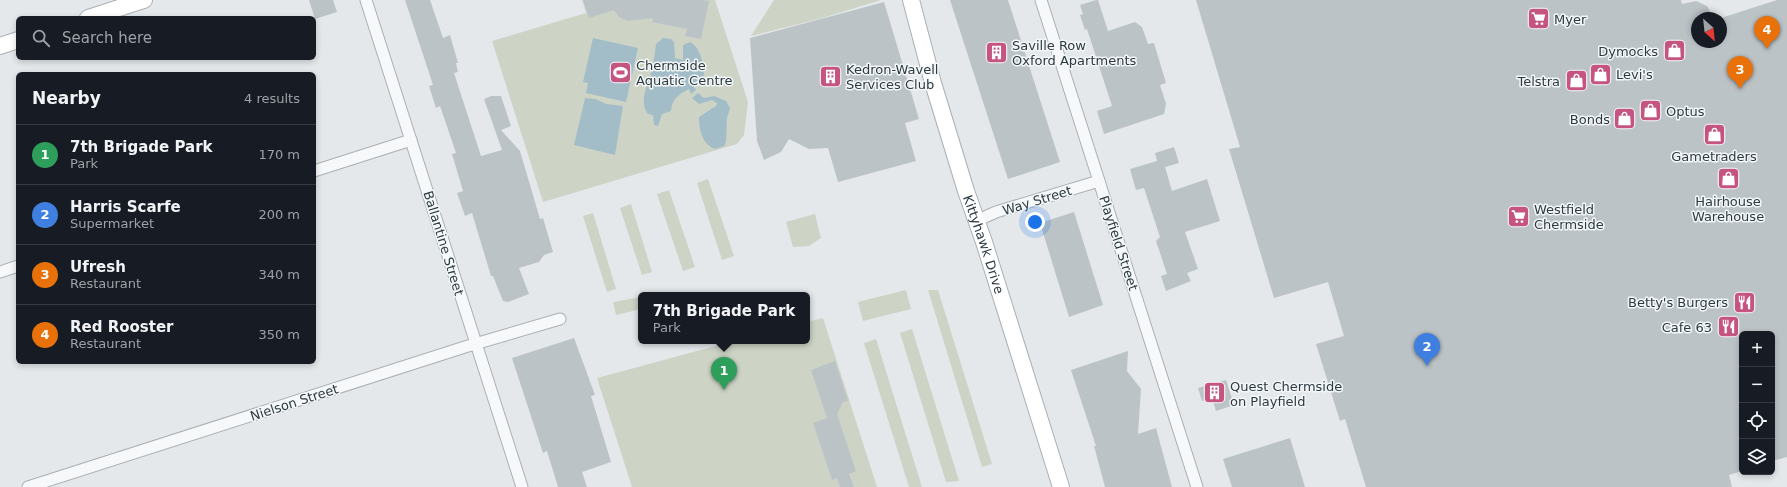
<!DOCTYPE html>
<meta charset="utf-8">
<style>
:root{--surface:#171b24;--page:#20242c;--text:#f1f3f6;--muted:#9ea1a6;--line:#363941;--accent:#c55480}
body{margin:0;font-family:"DejaVu Sans",sans-serif;background:var(--page);color:var(--text)}
.controls{position:absolute;right:12px;bottom:12px;display:grid;overflow:hidden;border-radius:6px;box-shadow:0 2px 6px #0003}
.controls button{width:36px;height:36px;display:grid;place-items:center;padding:0;border:0;border-bottom:1px solid var(--line);background:var(--surface);color:var(--text);font:20px sans-serif}
.compass{position:absolute;left:1691px;top:12px;width:36px;height:36px;border-radius:50%;background:var(--surface);box-shadow:0 2px 6px #0003;rotate:153deg}
.you{position:absolute;left:1035px;top:222px;width:14px;height:14px;margin:-10px;border:3px solid #fff;border-radius:50%;background:#1a73e8;box-shadow:0 0 0 6px #1a73e833}
.badge{display:grid;place-items:center;width:26px;height:26px;border-radius:50%;background:var(--accent);color:#fff;font-size:13px;font-weight:700}
.pin{position:absolute;translate:-50% -33px;filter:drop-shadow(0 1px 2px #0008)}
.pin::after{content:'';position:absolute;top:21px;width:14px;height:12px;background:inherit;clip-path:polygon(0 0,100% 0,50% 100%)}
.popup{position:absolute;left:638px;top:292px;width:172px;height:52px;box-sizing:border-box;display:grid;place-content:center;border-radius:6px;background:var(--surface);filter:drop-shadow(0 1px 3px #0005);font-size:13px;white-space:nowrap;color:var(--muted)}
.popup b{font-size:15px;color:var(--text)}
.popup::after{content:'';position:absolute;left:50%;top:100%;margin-left:-8px;border:8px solid transparent;border-top-color:var(--surface)}
.list{margin:0;padding:0;list-style:none}
h2{display:flex;justify-content:space-between;align-items:center;height:52px;margin:0;padding:0 16px;font-size:17px}
h2 small{font-size:13px;font-weight:400;color:var(--muted)}
.list li{display:grid;grid-template-columns:26px 1fr auto;gap:12px;align-items:center;box-sizing:border-box;height:60px;padding:0 16px;border-top:1px solid var(--line)}
.list b{display:block;font-size:15px;white-space:nowrap}
.list p{margin:0;font-size:13px;white-space:nowrap;color:var(--muted)}
.list em{font-size:13px;font-style:normal;color:var(--muted)}
.icon{flex:none;width:22px;height:22px;fill:none;stroke:currentColor;stroke-width:2;stroke-linecap:round;stroke-linejoin:round}
.map{position:relative;flex:none;width:1787px;height:487px;overflow:hidden}
.search{position:absolute;background:var(--surface);box-shadow:0 2px 6px #0003;left:16px;top:16px;width:300px;height:44px;display:flex;align-items:center;gap:10px;box-sizing:border-box;padding:0 14px;border-radius:6px;color:var(--muted);font-size:15px}
.panel{position:absolute;background:var(--surface);box-shadow:0 2px 6px #0003;left:16px;top:72px;width:300px;height:292px;border-radius:6px}
.map>svg:first-child{display:block}
.green{fill:#cdd4c6}
.water{fill:#a2bdc8}
.building{fill:#bcc3c7}
.lines{fill:none;stroke-linecap:round;stroke-linejoin:round}
.street-casing{stroke:#a9b0b5;stroke-width:13}
.secondary-casing{stroke:#a9b0b5;stroke-width:18}
.street{stroke:#f7f8f9;stroke-width:11}
.secondary{stroke:#fff;stroke-width:16}
.labels{text-anchor:middle;stroke-width:3;stroke-linejoin:round;paint-order:stroke}
.poi-label{font-size:13px;fill:#2d3a42;stroke:#f4f7f8;text-anchor:start}
.street-label{font-size:13px;fill:#2d3a42;stroke:#f4f7f8}
</style>
<div class="map">
<svg width="1787" height="487" viewBox="0 0 1787 487">
<rect width="100%" height="100%" fill="#e4e8eb"/>
<g class="green">
<path d="M582 0H715L748 102 744 135 737 144 543 202 492 41 586 13Z"/>
<path d="M774 0H881L819 19 751 36Z"/>
<path d="M708 179 734 256 722 260 697 183Z"/>
<path d="M669 190 695 267 683 271 657 194Z"/>
<path d="M631 204 652 272 642 275 620 208Z"/>
<path d="M593 213 616 289 607 292 583 216Z"/>
<path d="M815 214 821 238 809 246 793 247 786 222Z"/>
<path d="M906 290 911 309 863 321 858 302Z"/>
<path d="M928 290H938L992 464 982 467Z"/>
<path d="M641 297V309L616 315 613 302Z"/>
<path d="M823 318 877 487H632L597 378 734 341H807V322Z"/>
<path d="M912 329 959 481 946 482 900 333Z"/>
<path d="M876 339 922 487H909L864 343Z"/>
</g>
<g class="water">
<path d="M593 38 638 48 626 102 586 93 588 83 583 82Z"/>
<path d="M663 38 671 39 674 42 675 58 683 60V45L690 42C701 47 706 70 703 80L694 87 696 90 691 94 689 89C679 94 672 99 671 111L662 114 658 126 654 125 653 115 648 114C638 100 649 84 652 69 654 61 655 52 656 44Z"/>
<path d="M698 93 704 98 714 96 726 101 730 108 727 118 726 142 724 146 715 149C702 144 699 130 699 117L716 106 717 103 712 100 699 104 692 98Z"/>
<path d="M585 98 595 99 606 104 623 106 615 155 574 145Z"/>
</g>
<g class="building">
<path d="M309 0H333L337 12 315 19Z"/>
<path d="M405 0H430L443 38 450 35 458 63H456L458 72 454 73 481 156 502 150 484 99 491 96H501L511 126 501 130 520 151 540 219 543 218 553 252 544 255 539 262 519 268 529 294 508 302 503 301 493 276H491L472 213 465 216 457 193 463 191 452 154 456 153 440 106 436 108 429 86 433 85Z"/>
<path d="M583 0H703L709 1 701 39 685 36 687 29 652 22 653 18 627 21 619 17 614 10 589 18Z"/>
<path d="M950 0H1008L1060 162 1008 179Z"/>
<path d="M1096 0H1098L1108 31 1135 22 1142 27 1148 44 1154 43 1166 83 1160 85 1166 104 1164 114 1104 134 1097 111 1112 106 1087 29 1085 30 1080 15 1083 14 1080 5Z"/>
<path d="M1196 0H1681L1682 4 1696 1 1707 6 1714 18H1697V42H1721V18L1777 0H1787V457L1772 461V334H1742V471L1729 475 1732 487H1366L1345 419 1340 421 1316 344 1344 336 1328 282 1274 298 1229 149 1240 147Z"/>
<path d="M884 2 919 119 905 123 916 161 838 182 828 148 809 149 789 139 781 152 764 160 757 141 750 38Z"/>
<path d="M1174 147 1179 163 1165 167 1172 191 1207 179 1220 221 1185 232 1198 269 1187 273 1191 281 1166 291 1161 276 1167 274 1156 241 1160 237 1144 188 1136 190 1130 169 1157 161 1155 153Z"/>
<path d="M1074 212 1103 305 1069 317 1040 223Z"/>
<path d="M574 338 595 395 591 396 611 462 582 472 587 487H558L547 451 543 453 512 358Z"/>
<path d="M1128 351 1127 371 1141 389 1138 434 1156 428 1172 487H1105L1094 446H1096L1071 370Z"/>
<path d="M835 361 848 401 843 402 837 414 856 471 849 474 854 487H840L837 478 832 480 813 423 827 418 811 370Z"/>
<path d="M1226 380 1234 405 1216 411 1212 398 1202 401 1198 388Z"/>
<path d="M1290 438 1305 487H1232L1223 459Z"/>
</g>
<g class="lines">
<defs>
<g id="street">
<path d="M366 0 522 487"/>
<path d="M1041 0 1197 487"/>
<path d="M314 171 411 140"/>
<path d="M976 221 996 212 1099 181"/>
<path d="M0 272 18 266"/>
<path d="M28 487 468 346 560 319"/>
</g>
<g id="secondary">
<path id="s1" d="M911 0 933 83 966 191 984 242 1061 487"/>
<path d="M88 18 144 0"/>
<path d="M0 46 18 40"/>
</g>
</defs>
<use href="#street" class="street-casing"/>
<use href="#secondary" class="secondary-casing"/>
<use href="#street" class="street"/>
<use href="#secondary" class="secondary"/>
</g>
<defs>
<symbol id="supermarket-square" viewBox="-11 -11 22 22"><rect x="-9" y="-9" width="18" height="18" rx="4" fill="#c55480" stroke="#f4f7f8"/><path d="M-6-5.5h2.5l.6 2H6L4.5 2H-2.5L-4.4-4H-6ZM-1.5 3.2a1.3 1.3 0 1 0 .1 0ZM3 3.2a1.3 1.3 0 1 0 .1 0Z" fill="#fff"/></symbol>
<symbol id="shop-square" viewBox="-11 -11 22 22"><rect x="-9" y="-9" width="18" height="18" rx="4" fill="#c55480" stroke="#f4f7f8"/><path d="M-5-2.5h2.3a2.7 3.5 0 0 1 5.4 0H5L5.5 6h-11ZM-1.5-2.5h3a1.5 2.3 0 0 0-3 0Z" fill="#fff"/></symbol>
<symbol id="building-square" viewBox="-11 -11 22 22"><rect x="-9" y="-9" width="18" height="18" rx="4" fill="#c55480" stroke="#f4f7f8"/><path d="M-4-6H4V6H1V3H-1V6H-4ZM-2.5-4.3h1.7v1.8h-1.7ZM.8-4.3h1.7v1.8H.8ZM-2.5-1h1.7V.8h-1.7ZM.8-1h1.7V.8H.8Z" fill="#fff"/></symbol>
<symbol id="stadium-square" viewBox="-11 -11 22 22"><rect x="-9" y="-9" width="18" height="18" rx="4" fill="#c55480" stroke="#f4f7f8"/><path d="M0-5a6.5 5 0 1 0 0 10a6.5 5 0 1 0 0-10ZM-3.5-1.8h7v3.6h-7Z" fill="#fff"/></symbol>
<symbol id="restaurant-square" viewBox="-11 -11 22 22"><rect x="-9" y="-9" width="18" height="18" rx="4" fill="#c55480" stroke="#f4f7f8"/><path d="M-5-6h1v4h1v-4h1v4h1v-4h1v5L-1.5 .5V6h-2V.5L-5-1ZM5-6V6H3V1.5H1.5Q1.5-4 5-6Z" fill="#fff"/></symbol>
</defs>
<g fill-rule="evenodd">
<use href="#supermarket-square" x="1526" y="6" width="25" height="25"/>
<use href="#shop-square" x="1662" y="38" width="25" height="25"/>
<use href="#building-square" x="984" y="40" width="25" height="25"/>
<use href="#stadium-square" x="608" y="60" width="25" height="25"/>
<use href="#shop-square" x="1588" y="62" width="25" height="25"/>
<use href="#building-square" x="818" y="64" width="25" height="25"/>
<use href="#shop-square" x="1564" y="68" width="25" height="25"/>
<use href="#shop-square" x="1638" y="98" width="25" height="25"/>
<use href="#shop-square" x="1612" y="106" width="25" height="25"/>
<use href="#shop-square" x="1702" y="122" width="25" height="25"/>
<use href="#shop-square" x="1716" y="166" width="25" height="25"/>
<use href="#supermarket-square" x="1506" y="204" width="25" height="25"/>
<use href="#restaurant-square" x="1732" y="290" width="25" height="25"/>
<use href="#restaurant-square" x="1716" y="314" width="25" height="25"/>
<use href="#building-square" x="1202" y="380" width="25" height="25"/>
</g>
<g class="labels">
<g class="poi-label">
<text x="1554" y="24">Myer</text>
<text x="1012" y="50">Saville Row<tspan x="1012" dy="15">Oxford Apartments</tspan></text>
<text x="1658" y="56" text-anchor="end">Dymocks</text>
<text x="636" y="70">Chermside<tspan x="636" dy="15">Aquatic Centre</tspan></text>
<text x="846" y="74">Kedron-Wavell<tspan x="846" dy="15">Services Club</tspan></text>
<text x="1616" y="79">Levi's</text>
<text x="1560" y="86" text-anchor="end">Telstra</text>
<text x="1666" y="116">Optus</text>
<text x="1610" y="124" text-anchor="end">Bonds</text>
<text x="1714" y="161" text-anchor="middle">Gametraders</text>
<text x="1728" y="206" text-anchor="middle">Hairhouse<tspan x="1728" dy="15">Warehouse</tspan></text>
<text x="1534" y="214">Westfield<tspan x="1534" dy="15">Chermside</tspan></text>
<text x="1728" y="307" text-anchor="end">Betty's Burgers</text>
<text x="1712" y="332" text-anchor="end">Cafe 63</text>
<text x="1230" y="391">Quest Chermside<tspan x="1230" dy="15">on Playfield</tspan></text>
</g>
<g class="street-label">
<text transform="translate(1037 200) rotate(-17)" y="5">Way Street</text>
<text transform="translate(444 243) rotate(73)" y="5">Ballantine Street</text>
<text transform="translate(1119 243) rotate(72)" y="5">Playfield Street</text>
<text dy="5" stroke="none"><textPath href="#s1" startOffset="255">Kittyhawk Drive</textPath></text>
<text transform="translate(294 402) rotate(-18)" y="5">Nielson Street</text>
</g>
</g>
</svg>
<div class="controls">
<button>+</button>
<button>−</button>
<button><svg class="icon" aria-label="locate" viewBox="0 0 24 24"><circle cx="12" cy="12" r="6"/><path d="M12 2v4M12 18v4M2 12h4M18 12h4"/></svg></button>
<button><svg class="icon" aria-label="layers" viewBox="0 0 24 24"><path d="M12 4l9 5-9 5-9-5zM3 14l9 5 9-5"/></svg></button>
</div>
<svg class="compass" viewBox="-18 -18 36 36"><path d="M0-13l5 13h-10z" fill="#e53935"/><path d="M0 13l5-13h-10z" fill="#9ea1a6"/></svg>
<div class="you"></div>
<div class="pin badge" style="left:724px;top:390px;background:#2e9e5b">1</div>
<div class="popup"><b>7th Brigade Park</b>Park</div>
<div class="pin badge" style="left:1427px;top:366px;background:#3f7fe0">2</div>
<div class="pin badge" style="left:1740px;top:89px;background:#e8710a">3</div>
<div class="pin badge" style="left:1767px;top:49px;background:#e8710a">4</div>
<div class="search"><svg class="icon" aria-label="search" viewBox="0 0 24 24"><circle cx="10" cy="10" r="6"/><path d="M15 15l6 6"/></svg>Search here</div>
<section class="panel">
<h2>Nearby<small>4 results</small></h2>
<ul class="list">
<li><span class="badge" style="background:#2e9e5b">1</span><div><b>7th Brigade Park</b><p>Park</p></div><em>170 m</em></li>
<li><span class="badge" style="background:#3f7fe0">2</span><div><b>Harris Scarfe</b><p>Supermarket</p></div><em>200 m</em></li>
<li><span class="badge" style="background:#e8710a">3</span><div><b>Ufresh</b><p>Restaurant</p></div><em>340 m</em></li>
<li><span class="badge" style="background:#e8710a">4</span><div><b>Red Rooster</b><p>Restaurant</p></div><em>350 m</em></li>
</ul>
</section>
</div>
